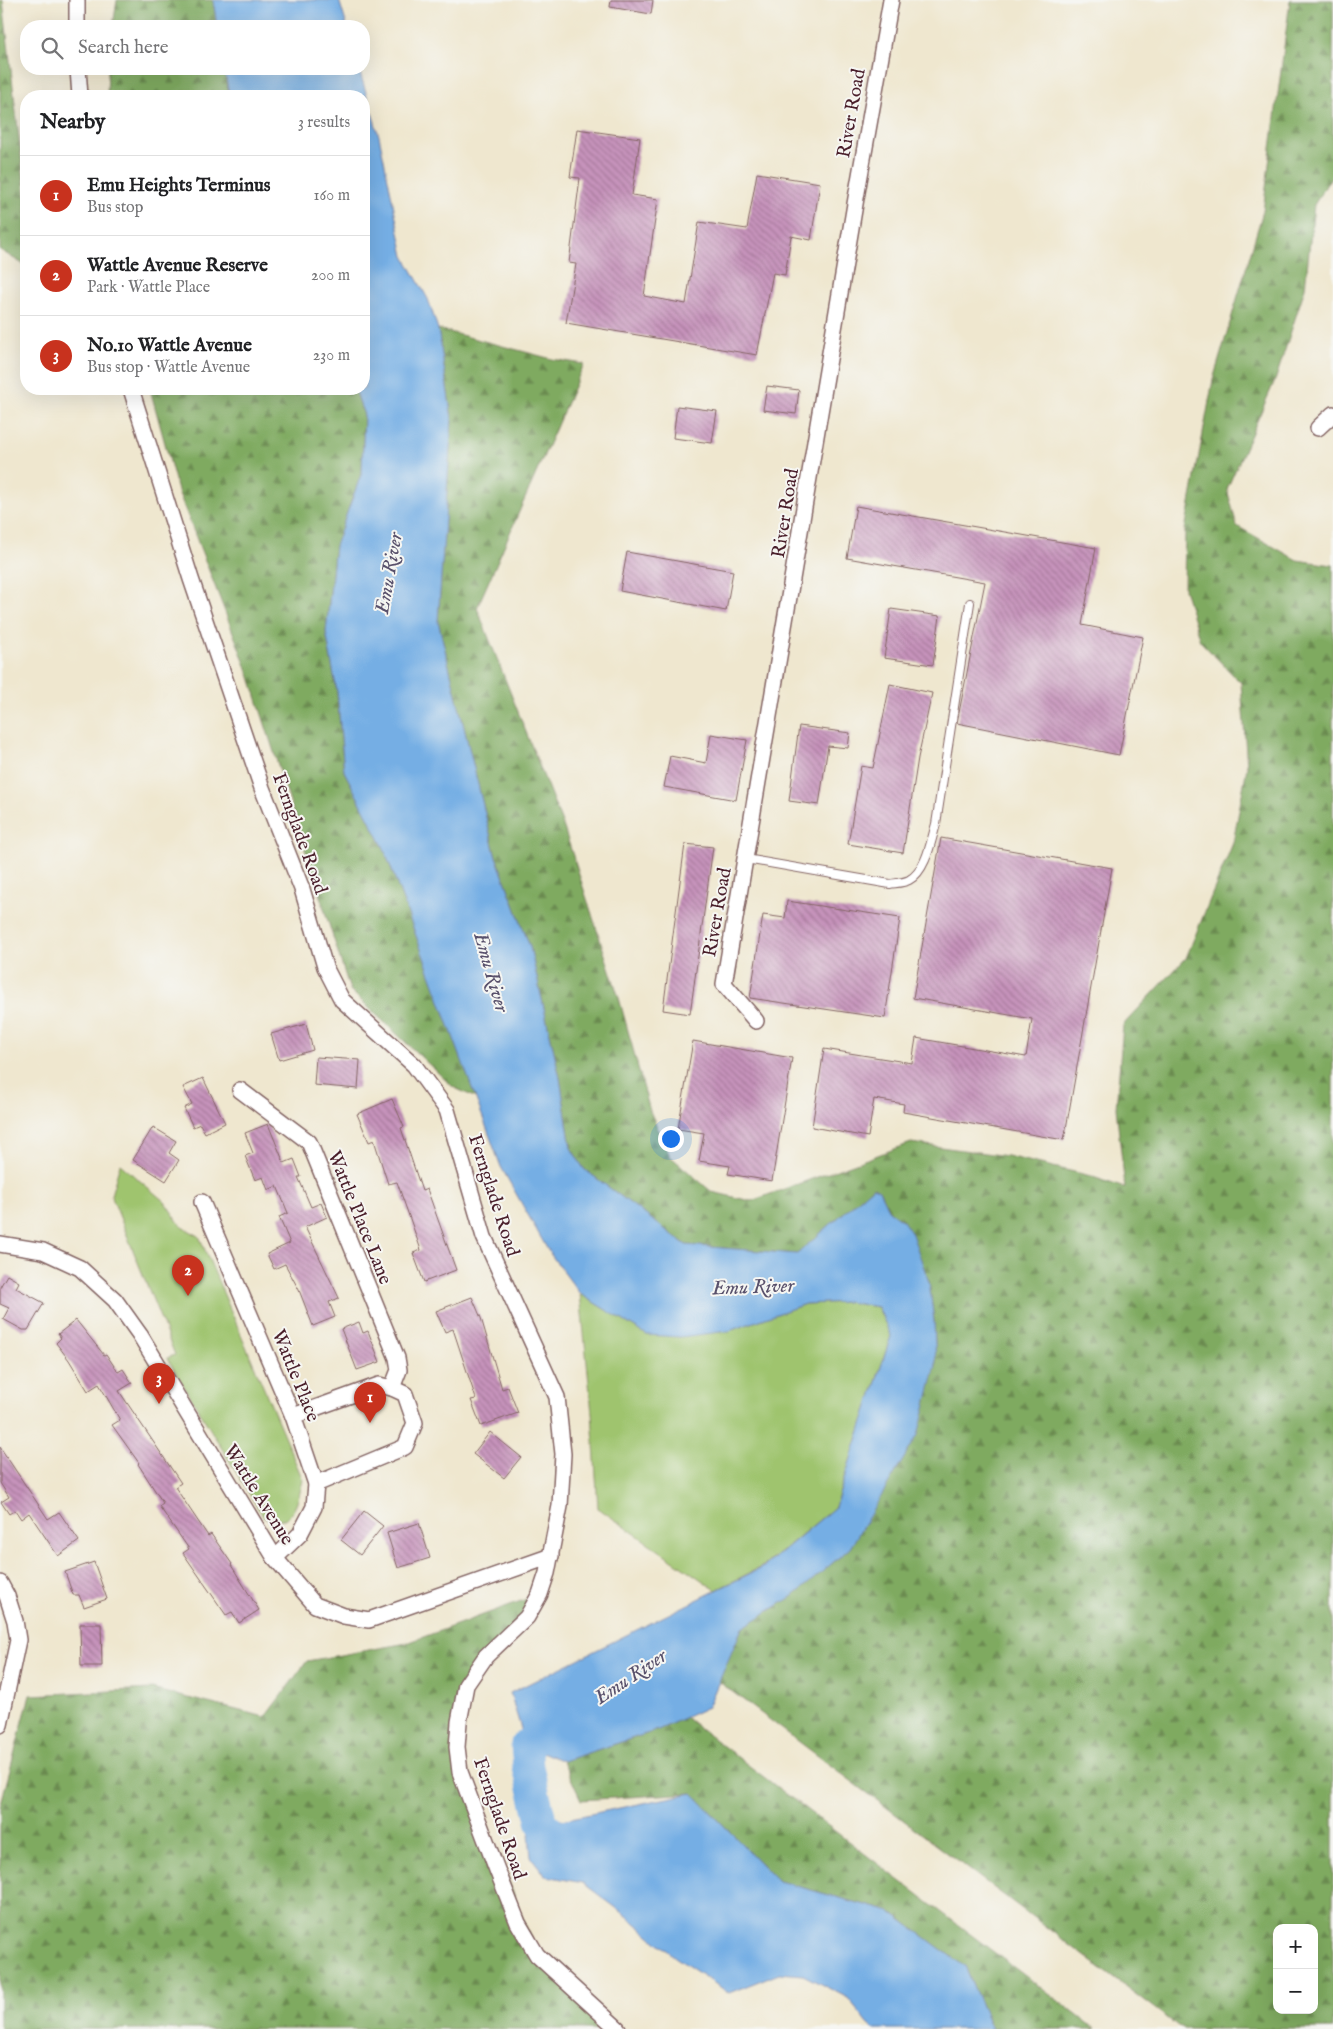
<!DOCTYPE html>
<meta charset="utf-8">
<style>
:root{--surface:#fff;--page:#f6f6f6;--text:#202124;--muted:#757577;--line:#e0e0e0;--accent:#c8321e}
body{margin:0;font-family:"IM FELL English",serif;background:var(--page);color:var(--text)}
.controls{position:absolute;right:15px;bottom:15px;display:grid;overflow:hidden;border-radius:10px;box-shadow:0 5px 20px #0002}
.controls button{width:45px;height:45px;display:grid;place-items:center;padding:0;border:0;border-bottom:1px solid var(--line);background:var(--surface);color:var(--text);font:25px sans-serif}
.you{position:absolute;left:670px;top:1138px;width:18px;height:18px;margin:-12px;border:4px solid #fff;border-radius:50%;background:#1a73e8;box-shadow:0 0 0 8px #1a73e833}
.badge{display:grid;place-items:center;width:32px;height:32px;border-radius:50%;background:var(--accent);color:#fff;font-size:16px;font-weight:700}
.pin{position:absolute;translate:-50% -41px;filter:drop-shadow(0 1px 2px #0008)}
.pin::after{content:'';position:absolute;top:26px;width:18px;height:15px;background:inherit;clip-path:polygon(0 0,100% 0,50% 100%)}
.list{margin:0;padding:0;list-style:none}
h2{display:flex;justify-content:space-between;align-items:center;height:65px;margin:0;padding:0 20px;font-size:21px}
h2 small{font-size:16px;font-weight:400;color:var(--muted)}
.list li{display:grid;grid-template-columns:32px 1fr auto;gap:15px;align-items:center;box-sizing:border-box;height:80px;padding:0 20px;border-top:1px solid var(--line)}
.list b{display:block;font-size:19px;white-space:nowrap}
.list p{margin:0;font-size:16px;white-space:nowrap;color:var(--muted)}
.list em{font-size:16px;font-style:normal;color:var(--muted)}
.icon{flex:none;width:28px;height:28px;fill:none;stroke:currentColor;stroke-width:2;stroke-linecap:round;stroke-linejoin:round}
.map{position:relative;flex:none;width:1333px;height:2029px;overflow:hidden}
.search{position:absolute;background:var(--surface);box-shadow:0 5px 20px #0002;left:20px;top:20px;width:350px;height:55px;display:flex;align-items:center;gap:12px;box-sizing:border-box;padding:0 18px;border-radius:20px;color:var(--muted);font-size:19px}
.panel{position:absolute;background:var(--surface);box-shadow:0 5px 20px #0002;left:20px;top:90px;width:350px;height:305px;border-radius:20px}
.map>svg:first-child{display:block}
.forest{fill:url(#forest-firs);stroke:#646446;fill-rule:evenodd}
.green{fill:#9fc46e;stroke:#74724c}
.water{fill:#74aee4;stroke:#5f6688}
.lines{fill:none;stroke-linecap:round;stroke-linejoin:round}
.river{stroke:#74aee4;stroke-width:31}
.building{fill:url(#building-back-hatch)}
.service-casing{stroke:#846564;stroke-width:10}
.minor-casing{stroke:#846564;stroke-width:18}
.service{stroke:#fff;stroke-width:8}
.minor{stroke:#fff;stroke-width:15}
.labels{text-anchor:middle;stroke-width:4;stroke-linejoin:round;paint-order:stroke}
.street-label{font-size:19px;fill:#4a1f2b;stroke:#f6f6f2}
.water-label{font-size:20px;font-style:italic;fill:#59516c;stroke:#f6f6f2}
</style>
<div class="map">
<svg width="1333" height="2029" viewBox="0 0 1333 2029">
<defs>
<pattern id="forest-firs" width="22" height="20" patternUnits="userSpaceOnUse" patternTransform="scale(1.25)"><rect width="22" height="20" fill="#7faa61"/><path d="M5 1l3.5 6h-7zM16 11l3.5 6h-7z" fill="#6a8a50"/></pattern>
<pattern id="building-back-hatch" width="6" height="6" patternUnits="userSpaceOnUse" patternTransform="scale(1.25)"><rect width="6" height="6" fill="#c693bb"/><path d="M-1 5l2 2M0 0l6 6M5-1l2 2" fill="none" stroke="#a37798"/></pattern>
</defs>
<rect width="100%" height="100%" fill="#f6f6f2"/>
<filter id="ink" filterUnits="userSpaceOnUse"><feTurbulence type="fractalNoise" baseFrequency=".02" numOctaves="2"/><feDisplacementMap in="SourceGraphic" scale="10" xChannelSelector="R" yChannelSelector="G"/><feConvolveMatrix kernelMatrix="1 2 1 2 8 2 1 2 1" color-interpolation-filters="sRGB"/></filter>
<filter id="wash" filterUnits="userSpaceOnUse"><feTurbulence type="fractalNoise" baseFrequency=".0096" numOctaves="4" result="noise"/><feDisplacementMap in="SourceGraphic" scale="20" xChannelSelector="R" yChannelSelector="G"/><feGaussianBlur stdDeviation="1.12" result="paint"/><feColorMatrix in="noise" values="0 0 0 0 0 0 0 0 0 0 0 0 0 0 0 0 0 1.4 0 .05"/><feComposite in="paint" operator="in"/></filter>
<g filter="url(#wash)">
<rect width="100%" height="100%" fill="#efe7cf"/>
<g class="forest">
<path d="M0 0H3L26 198V266L0 250Z"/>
<path d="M117 0H213L217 26H113Z"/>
<path d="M1290 0H1333V174L1314 205 1305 288 1276 378 1227 489 1237 526 1297 560 1333 565V2029H1182L718 1681 742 1628 796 1594 850 1548 936 1365 934 1321 929 1282 903 1221 889 1211 879 1190 873 1187 797 1254 686 1245 584 1169 571 1148 560 1078 530 947 495 854 438 621 452 419 438 329 552 359 584 364 477 608 564 828 619 998 650 1111 670 1156 712 1192 751 1201 911 1143 1007 1156 1087 1175 1125 1188 1116 1108 1123 1025 1186 958 1233 843 1247 767 1241 683 1200 641 1184 589 1185 530 1213 380 1263 211ZM1277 1928H1314V2010H1277Z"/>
<path d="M108 69H224L228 88 231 96H107Z"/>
<path d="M150 389H355L364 415 362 472 335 546 326 632 337 692 344 771 383 846 476 1098 453 1087 350 990 248 671 178 491Z"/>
<path d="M540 1594 466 1685 457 1747 537 1955 618 2029H0V1807L30 1695 152 1689 265 1717 307 1661 407 1643Z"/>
<path d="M685 1717 1095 2029H992L965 1967 891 1912 778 1881 692 1793 581 1800 563 1761 658 1730Z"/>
</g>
<g class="green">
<path d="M120 1164 165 1202 181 1226 199 1236 303 1480C297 1504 294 1528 264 1518L167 1358 175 1355 111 1195Z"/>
<path d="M580 1294 647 1335 729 1331 805 1304 847 1302 878 1307 891 1336 835 1507 765 1565 716 1590 598 1508 592 1413Z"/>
</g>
<g class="water">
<path d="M213 0H339L347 26H217Z"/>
<path d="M224 69H359L379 136 404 256 428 299 438 329 452 419 438 621 495 854 530 947 560 1078 571 1148 584 1169 686 1245 797 1254 873 1187 879 1190 889 1211 903 1221 912 1234 929 1282 934 1321 936 1365 918 1435 850 1548 796 1594 742 1628 708 1707 658 1730 563 1761 526 1745 510 1693 765 1566 835 1507 891 1336 878 1307 847 1302 805 1304 729 1331 680 1337 647 1335 580 1294 549 1252 501 1167 383 846 344 771 337 692 326 632 335 546 362 472 364 415 355 389H364V96H231L228 88Z"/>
<path d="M692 1793 778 1881 891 1912 965 1967 992 2029H873L848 1998 803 1975 779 1973 729 1993 675 1957 627 1916 583 1883 546 1876 531 1857 529 1834 542 1824Z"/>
</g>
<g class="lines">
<path class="river" d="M561 1721 526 1745 528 1767 542 1824 573 1851"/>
</g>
<g id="blocks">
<g class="building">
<path d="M611 0H653L651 14 610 7Z"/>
<path d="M577 129 640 138 632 195 658 199 644 296 686 304 699 222 747 229 757 173 820 183 811 240 791 236 785 275 773 273 757 355 566 323 576 264 569 263 580 178 570 177Z"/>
<path d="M767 386 799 390 796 414 763 410Z"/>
<path d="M677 406 717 411 712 443 673 438Z"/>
<path d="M856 506 1096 548 1082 625 1143 637 1119 755 957 723 985 582 847 558Z"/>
<path d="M627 552 733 571 726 611 620 591Z"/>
<path d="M891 609 940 616 933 665 884 658Z"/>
<path d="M890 684 932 693 918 758 903 853 848 844 861 766 873 768Z"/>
<path d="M799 726 850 733 848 748 828 746 819 805 789 801Z"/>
<path d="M711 734 747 740 736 800 664 787 670 756 706 763Z"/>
<path d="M941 838 1112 868 1064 1140 903 1112 904 1104 874 1099 868 1137 812 1127 824 1049 912 1063 916 1038 1026 1057 1032 1019 913 998Z"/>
<path d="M685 844 713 847 690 1014 663 1010Z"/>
<path d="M787 901 900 918 885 1018 750 998 763 915 785 918Z"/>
<path d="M306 1024 313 1050 279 1060 271 1034Z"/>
<path d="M693 1041 792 1058 772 1181 728 1174 730 1166 699 1161 704 1133 678 1129Z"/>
<path d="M316 1057 360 1060 358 1089 314 1085Z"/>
<path d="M203 1078 225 1123 205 1133 200 1124 193 1127 184 1108 192 1104 183 1087Z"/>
<path d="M392 1099 404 1127 401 1128 422 1191 427 1189 456 1270 424 1282 413 1253 421 1250 397 1182 388 1184 374 1140 369 1142 357 1114Z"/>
<path d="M268 1124 284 1163 294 1159 301 1177H298L311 1207 321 1203 327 1217 305 1227 339 1298 329 1302 335 1317 313 1326 299 1290 285 1264 274 1269 267 1254 290 1243 279 1217 288 1213 277 1186 268 1190 263 1177 255 1180 245 1156 253 1153 245 1133Z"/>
<path d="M153 1127 176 1141 169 1153 179 1160 166 1181 133 1160Z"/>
<path d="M7 1275 19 1282 16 1288 44 1303 28 1330H23L3 1319 9 1308 0 1304V1287Z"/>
<path d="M472 1297 481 1318 502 1389 508 1387 518 1413 481 1426 471 1400 476 1399 453 1329 445 1332 436 1311Z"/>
<path d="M76 1320 104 1355 106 1354 118 1372 123 1369 132 1383 119 1391 181 1483 175 1487 208 1536 211 1534 232 1564 231 1565 259 1610 239 1623 232 1612 226 1615 183 1553 189 1549 159 1506 163 1503 138 1464 139 1463 112 1425 120 1420 99 1384 88 1391 69 1360 56 1343 61 1338 58 1334Z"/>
<path d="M359 1322 363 1333 368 1331 380 1362 357 1370 341 1329Z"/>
<path d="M490 1432 521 1457 504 1478 473 1454Z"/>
<path d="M0 1447 48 1519 59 1512 79 1541 58 1556 29 1513 21 1519 15 1510 9 1514 1 1502 9 1497 0 1483Z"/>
<path d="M364 1511 383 1526 360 1555 341 1540Z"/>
<path d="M419 1523 430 1558 398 1568 387 1533Z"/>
<path d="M94 1562 107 1599 84 1607 79 1595H73L65 1572Z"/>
<path d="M80 1624H101L102 1666H81Z"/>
</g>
</g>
</g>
<g filter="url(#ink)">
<use href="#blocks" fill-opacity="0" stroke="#846564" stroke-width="1"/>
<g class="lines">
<defs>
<path id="service" d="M746 859 890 884C896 883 903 883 909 880 926 871 931 841 936 824L970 603"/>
<g id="minor">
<path d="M77 0V26"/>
<path d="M78 69 80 96"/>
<path d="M131 389 191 579 262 788 302 889 325 967 342 1000 414 1065 447 1110 484 1237 557 1397 563 1454 560 1506 547 1573 540 1594 527 1617 486 1656 466 1685 459 1722 457 1747 460 1772 497 1870 518 1923 537 1955 618 2029"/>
<path d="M1318 428 1333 414"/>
<path d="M756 1021 724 984 856 198 891 0"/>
<path d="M240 1090 309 1142 397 1358 399 1370 392 1388 379 1385 293 1416"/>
<path d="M202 1202 293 1416 316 1484 314 1507 300 1534 275 1558"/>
<path d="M0 1244 43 1251 80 1268 115 1300 140 1335 275 1558 315 1605 344 1616 369 1620 551 1556"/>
<path d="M316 1484 405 1447 415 1423 405 1394 392 1388"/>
<path d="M0 1583 7 1596 15 1621 18 1640 0 1725"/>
</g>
</defs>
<use href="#service" class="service-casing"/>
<use href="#minor" class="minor-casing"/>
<use href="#service" class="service"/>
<use href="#minor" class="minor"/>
</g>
</g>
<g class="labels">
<g class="street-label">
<text transform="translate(850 113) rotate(-80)" y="7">River Road</text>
<text transform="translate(784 513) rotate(-81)" y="7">River Road</text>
<text transform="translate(301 833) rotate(70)" y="7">Fernglade Road</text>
<text transform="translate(716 912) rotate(-80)" y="7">River Road</text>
<text transform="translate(495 1195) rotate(72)" y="7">Fernglade Road</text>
<text transform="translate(361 1217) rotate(68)" y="7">Wattle Place Lane</text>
<text transform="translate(297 1375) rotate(68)" y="7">Wattle Place</text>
<text transform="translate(260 1494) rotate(58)" y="7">Wattle Avenue</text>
<text transform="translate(501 1818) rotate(71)" y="7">Fernglade Road</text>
</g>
<g class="water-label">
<text transform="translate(388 573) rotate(-80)" y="7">Emu River</text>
<text transform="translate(492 972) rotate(74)" y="7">Emu River</text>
<text transform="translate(753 1286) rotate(-2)" y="7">Emu River</text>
<text transform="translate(630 1676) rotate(-34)" y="7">Emu River</text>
</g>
</g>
</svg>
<div class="controls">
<button>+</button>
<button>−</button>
</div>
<div class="you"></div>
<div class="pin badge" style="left:370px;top:1423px">1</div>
<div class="pin badge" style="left:188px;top:1296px">2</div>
<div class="pin badge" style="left:159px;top:1404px">3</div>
<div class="search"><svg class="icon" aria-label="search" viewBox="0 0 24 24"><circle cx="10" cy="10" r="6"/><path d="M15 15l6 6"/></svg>Search here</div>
<section class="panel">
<h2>Nearby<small>3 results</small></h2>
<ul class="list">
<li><span class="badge">1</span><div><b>Emu Heights Terminus</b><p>Bus stop</p></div><em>160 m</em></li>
<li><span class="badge">2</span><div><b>Wattle Avenue Reserve</b><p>Park · Wattle Place</p></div><em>200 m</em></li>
<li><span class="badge">3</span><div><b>No.10 Wattle Avenue</b><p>Bus stop · Wattle Avenue</p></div><em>230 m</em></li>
</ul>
</section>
</div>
